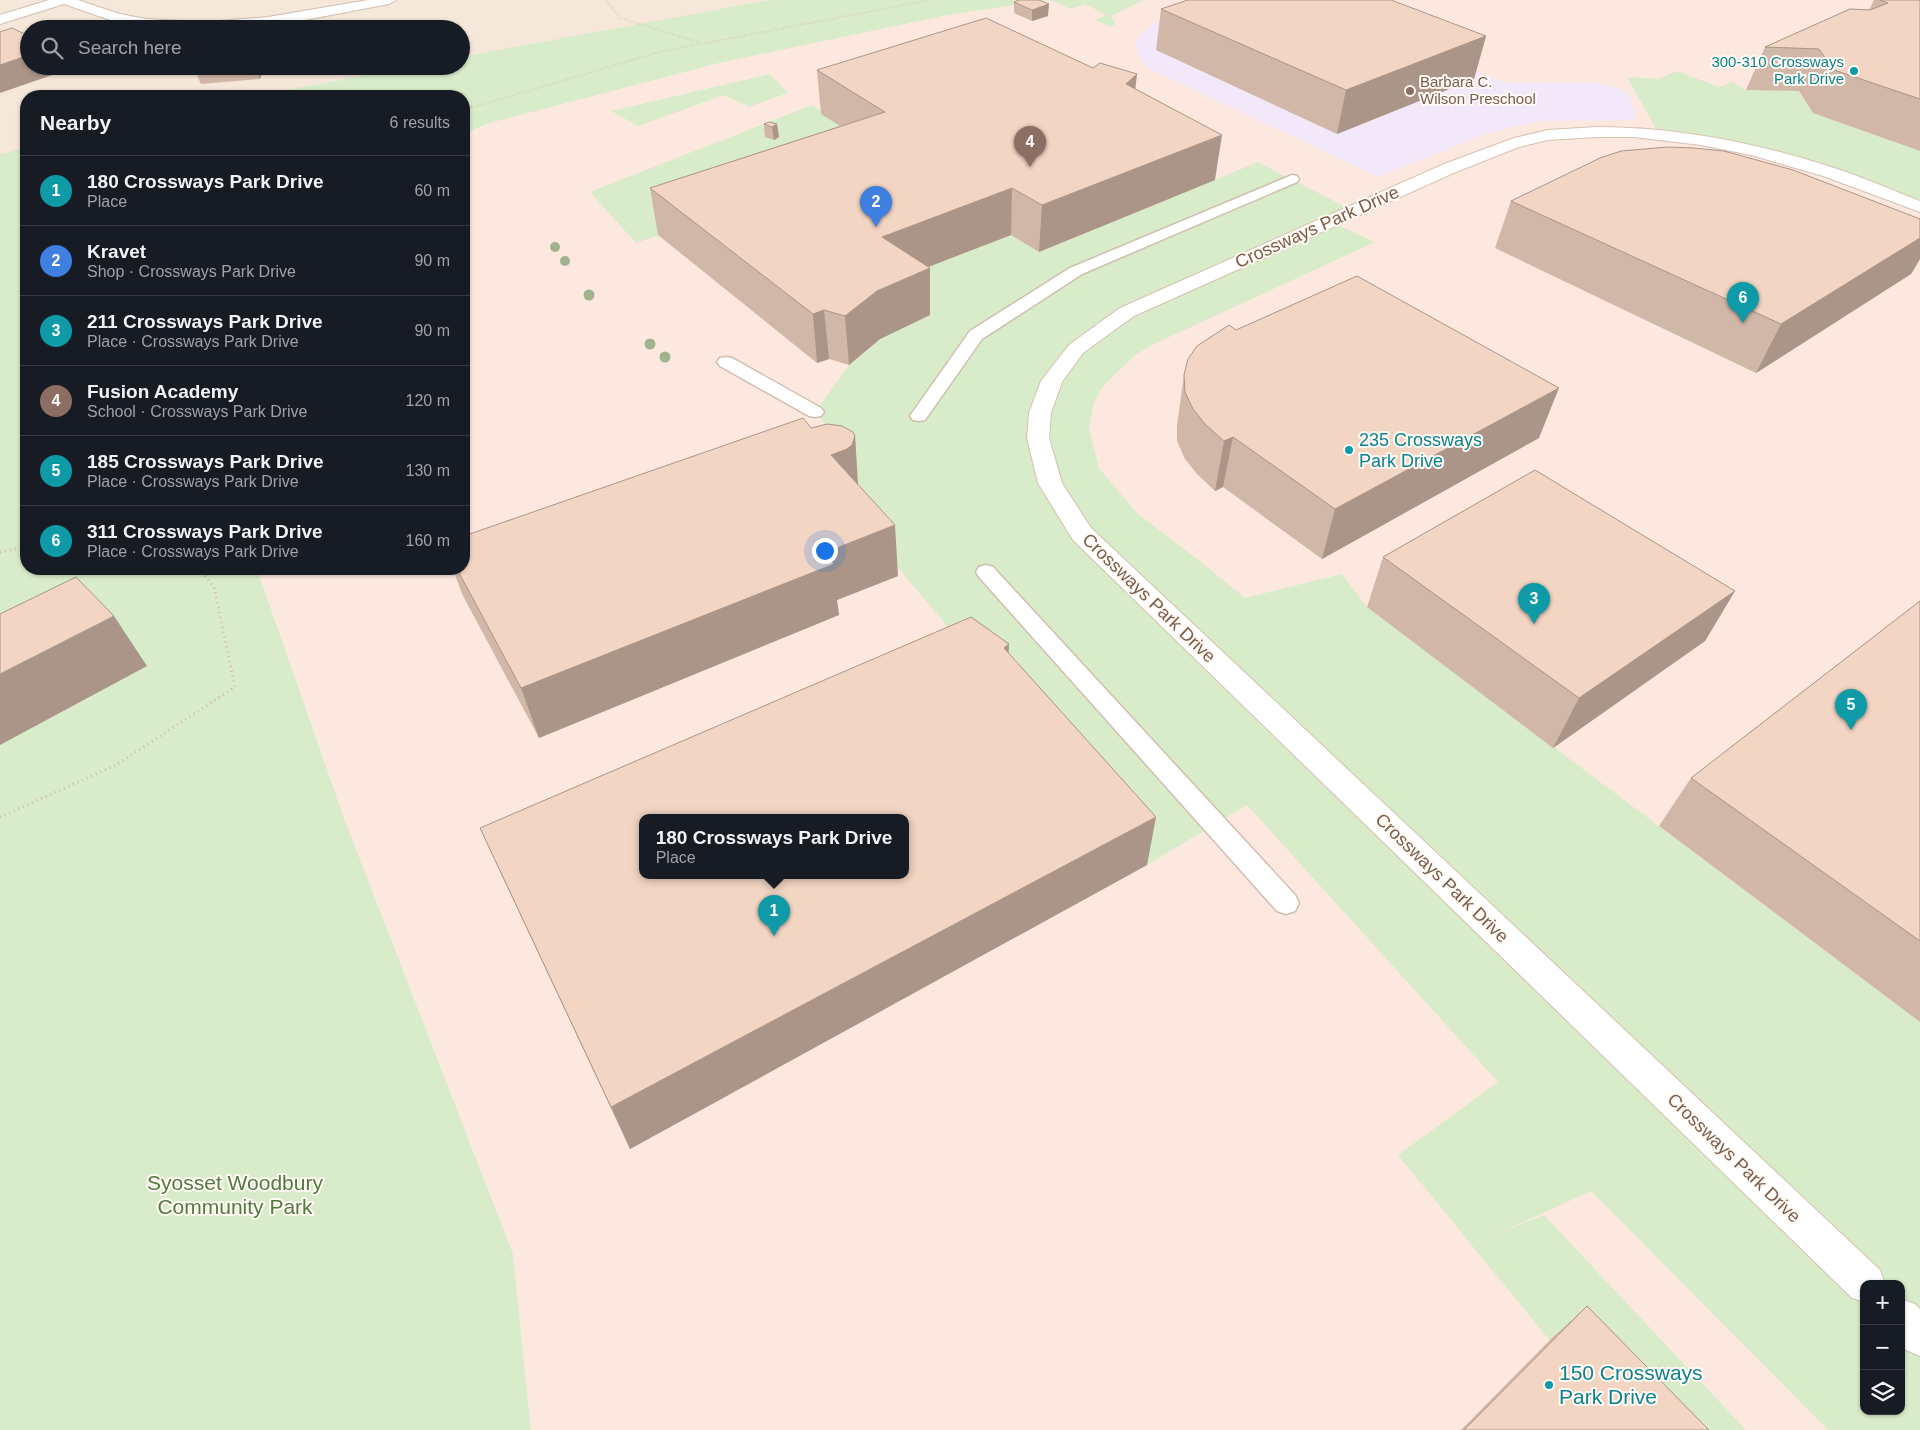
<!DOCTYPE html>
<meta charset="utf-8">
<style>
:root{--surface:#171b24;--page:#242831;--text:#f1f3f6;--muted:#9ea1a6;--line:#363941;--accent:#0f766e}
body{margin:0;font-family:Helvetica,sans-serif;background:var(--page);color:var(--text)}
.controls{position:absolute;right:15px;bottom:15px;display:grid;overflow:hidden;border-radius:10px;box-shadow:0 1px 4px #0004}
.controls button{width:45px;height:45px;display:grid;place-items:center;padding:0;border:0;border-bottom:1px solid var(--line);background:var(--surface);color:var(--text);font:25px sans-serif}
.you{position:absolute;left:824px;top:550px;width:18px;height:18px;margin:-12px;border:4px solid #fff;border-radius:50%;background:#1a73e8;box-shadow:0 0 0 8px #1a73e833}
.badge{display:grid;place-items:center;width:32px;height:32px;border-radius:50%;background:var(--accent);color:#fff;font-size:16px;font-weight:700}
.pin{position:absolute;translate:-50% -41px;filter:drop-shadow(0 1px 2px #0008)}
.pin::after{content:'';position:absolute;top:26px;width:18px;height:15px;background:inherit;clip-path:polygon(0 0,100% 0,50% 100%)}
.popup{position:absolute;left:639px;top:814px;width:270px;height:65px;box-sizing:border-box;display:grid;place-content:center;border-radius:10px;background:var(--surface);filter:drop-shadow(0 1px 4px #0005);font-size:16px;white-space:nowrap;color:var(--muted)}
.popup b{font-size:19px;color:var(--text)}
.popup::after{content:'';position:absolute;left:50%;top:100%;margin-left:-10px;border:10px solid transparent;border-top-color:var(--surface)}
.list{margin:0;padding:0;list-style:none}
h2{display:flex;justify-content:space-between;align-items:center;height:65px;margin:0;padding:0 20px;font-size:21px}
h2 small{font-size:16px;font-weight:400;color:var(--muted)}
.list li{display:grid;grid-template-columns:32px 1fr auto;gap:15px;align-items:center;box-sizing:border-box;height:70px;padding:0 20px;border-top:1px solid var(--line)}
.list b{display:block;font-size:19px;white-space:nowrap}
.list p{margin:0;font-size:16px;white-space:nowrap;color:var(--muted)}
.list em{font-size:16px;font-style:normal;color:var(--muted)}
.icon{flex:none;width:28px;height:28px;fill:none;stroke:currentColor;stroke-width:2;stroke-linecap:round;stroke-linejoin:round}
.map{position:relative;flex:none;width:1920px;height:1430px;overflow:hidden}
.search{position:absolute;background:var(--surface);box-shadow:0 1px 4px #0004;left:20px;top:20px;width:450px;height:55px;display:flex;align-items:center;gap:12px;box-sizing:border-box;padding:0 18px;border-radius:28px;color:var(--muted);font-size:19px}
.panel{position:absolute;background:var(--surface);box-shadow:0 1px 4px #0004;left:20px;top:90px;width:450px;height:485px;border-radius:20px}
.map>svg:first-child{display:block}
.residential{fill:#f5e8da}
.commercial{fill:#fde8e0;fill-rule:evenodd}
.education{fill:#f3e8fa}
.green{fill:#d8ecc9;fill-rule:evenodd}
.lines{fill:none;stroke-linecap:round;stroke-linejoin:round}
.lane-casing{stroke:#d1beb0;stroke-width:3}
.street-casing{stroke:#d1beb0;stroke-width:2}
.secondary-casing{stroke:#d6c0b0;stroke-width:2}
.path-far1{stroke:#d9b8a5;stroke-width:2;stroke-dasharray:0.5 2;stroke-linecap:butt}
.path{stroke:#d9b8a5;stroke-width:3;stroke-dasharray:1 4;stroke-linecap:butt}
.lane{fill:#fff;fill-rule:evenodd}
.street{fill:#fff;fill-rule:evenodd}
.secondary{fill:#fff;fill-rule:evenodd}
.tree{fill:#a0b28e}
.wall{fill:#d1b7a8}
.shaded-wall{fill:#aa9588}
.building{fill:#f3d5c3;stroke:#aa9588;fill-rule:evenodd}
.culture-dot{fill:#0f9aa8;stroke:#fffaf3;stroke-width:2}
.education-dot{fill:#8d6e63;stroke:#fffaf3;stroke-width:2}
.labels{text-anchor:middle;stroke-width:4;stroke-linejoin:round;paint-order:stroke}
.far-culture-label{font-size:15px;fill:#0d838f;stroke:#fffaf3;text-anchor:end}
.far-education-label{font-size:15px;fill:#785e54;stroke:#fffaf3;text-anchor:start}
.street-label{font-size:18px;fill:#7a5c4d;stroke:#fffaf3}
.culture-label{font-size:18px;fill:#0d838f;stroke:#fffaf3;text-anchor:start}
.near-park-label{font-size:21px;fill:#537a41;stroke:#fffaf3}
.near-culture-label{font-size:21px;fill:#0d838f;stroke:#fffaf3;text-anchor:start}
</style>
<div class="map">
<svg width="1920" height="1430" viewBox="0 0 1920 1430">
<rect width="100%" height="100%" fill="#fdf6ec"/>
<path class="residential" d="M0 0H802L461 64V29H29V66H452L309 96H26V158L0 164Z"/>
<path class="commercial" d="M1048 0H1920V1430H531L513 1254 344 818 257 569H464V134L486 124 720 61 937 17ZM643 817H905V875H643ZM1864 1284H1901V1411H1864Z"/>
<path class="education" d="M1294 0 1505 83H1597L1619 88 1628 93 1636 112 1634 120 1543 121 1516 126 1486 134 1378 177 1146 67 1137 51 1136 43 1140 35 1150 26 1160 20Z"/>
<g class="green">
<path d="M769 0H1048L943 16 719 63 486 124 464 134V96H255L414 66H461V57Z"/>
<path d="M1050 0H1144L1111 16 1115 24 1111 27 1095 20 1106 15 1085 4 1070 9Z"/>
<path d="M1677 71 1719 87 1732 82 1746 90 1799 91 1813 113 1920 151V206L1829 172 1659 134 1627 77 1658 79Z"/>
<path d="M770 74 788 93 749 107 724 95 638 126 611 111Z"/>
<path d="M812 105 887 157 636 243 590 192Z"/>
<path d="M26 148V569H257L344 818 513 1254 531 1430H0V154Z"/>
<path d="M1258 162 1354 211 1331 222 1375 242 1150 346 1137 354 1115 374 1101 389 1094 402 1089 428 1099 468 1136 512 1206 566 1245 598 1342 574 1367 607 1920 1022V1430H1828L1591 1191 1495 1235 1544 1215 1746 1430H1636L1546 1336 1398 1155 1498 1082 1247 805 1147 865 813 466 848 450 815 412 849 365 880 339 884 284 1011 235 1040 252ZM1864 1284H1901V1411H1864Z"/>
</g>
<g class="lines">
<defs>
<g id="lane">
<path d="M1292 175 1297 176 1299 179 1297 182 1082 274 982 339 925 420 919 421 913 420 910 416 970 331 1070 268Z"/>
<path d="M726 357 732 358 821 408 824 412 821 416 815 417 809 416 720 366 717 362 720 358Z"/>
<path d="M986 565 993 567 1295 895 1299 903 1295 911 1286 914 1277 911 979 577 976 572 979 567Z"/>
</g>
<path id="street" d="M49 0H78L120 14 146 19 207 22 268 17 368 0H396L389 4 299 21 236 29 146 27 110 20 64 4 0 24V15Z"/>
<g id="secondary">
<path d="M1597 127C1678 127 1757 143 1834 168 1863 177 1891 190 1920 201V212L1823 176 1751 155 1701 145 1634 137H1597L1548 140 1519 147 1456 172 1134 316 1083 353 1062 382 1051 413 1049 438 1062 483 1091 528 1880 1270 1885 1284H1864V1302L1852 1298 1073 540 1038 483 1027 438 1029 413 1041 381 1069 345 1120 308 1444 164 1514 138 1548 130Z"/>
<path d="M1901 1299 1915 1304 1920 1309V1356L1906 1350 1901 1345Z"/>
</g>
</defs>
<use href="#lane" class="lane-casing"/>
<use href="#street" class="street-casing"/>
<use href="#secondary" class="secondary-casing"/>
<g class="path-far1">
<path d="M606 0 620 18 701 43"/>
<path d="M464 110 659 52 930 0"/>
</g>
<g class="path">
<path d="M0 552 26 547"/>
<path d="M0 817 116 765 235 687 214 587 200 569"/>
</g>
<use href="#lane" class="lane"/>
<use href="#street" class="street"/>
<use href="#secondary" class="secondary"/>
</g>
<g class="tree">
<circle cx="555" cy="247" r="5"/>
<circle cx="565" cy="261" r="5"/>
<circle cx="589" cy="295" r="5.5"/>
<circle cx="650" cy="344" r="5.5"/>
<circle cx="665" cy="357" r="5.5"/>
</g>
<g class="wall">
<path d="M1874 0H1920V151L1813 113 1799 91 1746 90 1765 47 1869 10Z"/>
<path d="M1014 2 1048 16 1032 21 1014 13Z"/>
<path d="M1161 9 1486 36 1474 79 1337 134 1156 50Z"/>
<path d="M193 66H265L260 79 201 84Z"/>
<path d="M1093 68 1137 74 1135 89 1215 180 1039 252 1011 235 928 267 930 315 880 339 849 365 829 359 817 363 658 235 650 188 840 126 821 114 817 70Z"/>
<path d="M764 124H777L779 137 774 140 765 137Z"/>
<path d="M1511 201 1920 219V259L1911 274 1756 373 1495 248Z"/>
<path d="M1236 330 1539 438 1322 559 1223 487 1215 491 1197 474 1185 459 1177 441V425L1184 375Z"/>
<path d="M811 428 855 436 858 485 898 576 837 600 839 615 539 738 462 594 453 569H464Z"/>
<path d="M1383 557 1735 591 1705 641 1553 748 1367 607Z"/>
<path d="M1920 601V1022L1659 826 1691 778Z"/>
<path d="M1009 653 1147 865 630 1149 502 876 480 828Z"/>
<path d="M1587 1306 1709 1430H1461L1550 1340Z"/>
</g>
<g class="shaded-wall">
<path d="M1049 4 1048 16 1032 21V10Z"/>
<path d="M1486 36 1474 79 1337 134 1346 90Z"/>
<path d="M29 55V66H62L64 71 0 93V65Z"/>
<path d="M255 66H265L260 79Z"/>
<path d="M1137 74 1132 117 1126 84Z"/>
<path d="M777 124 779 137 774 140 772 127Z"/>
<path d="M1222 135 1215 180 1039 252 1042 205Z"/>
<path d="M1012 188 1011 235 884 284 882 237Z"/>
<path d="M1920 238V259L1911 274 1756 373 1781 324Z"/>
<path d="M930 268V315L880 339 849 365 845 316 877 291Z"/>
<path d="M824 310 829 359 817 363 813 314Z"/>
<path d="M1559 388 1539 438 1322 559 1335 509Z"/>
<path d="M855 436 858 486 831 455Z"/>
<path d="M1233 437 1223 487 1215 491 1224 441Z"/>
<path d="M895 525 898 576 837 600 839 615 539 738 521 688 824 553Z"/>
<path d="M1735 591 1705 641 1553 748 1579 698Z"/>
<path d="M114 616 147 666 0 745V674Z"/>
<path d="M1009 644 1007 694 1004 648Z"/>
<path d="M1156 817 1147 865 630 1149 611 1107Z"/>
</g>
<g class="building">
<path d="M1019 0H1039L1049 4 1032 10 1014 2Z"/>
<path d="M1188 0H1391L1486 36 1346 90 1161 9Z"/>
<path d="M1880 0H1920V99L1834 70 1819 49 1765 47 1850 9 1870 10 1888 3Z"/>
<path d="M986 18 1093 68 1100 63 1137 74 1126 84 1222 135 1042 205 1012 188 882 237 930 268 877 291 845 316 824 310 813 314 650 188 885 112 817 70Z"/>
<path d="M12 28 29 36V55L0 65V32Z"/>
<path d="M769 122 777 124 772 127 764 124Z"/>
<path d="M1668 147 1694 148 1724 151 1793 170 1920 219V238L1781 324 1511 201 1600 158 1621 151Z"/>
<path d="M1357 276 1559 388 1335 509 1233 437 1224 441 1205 424 1193 409 1185 392 1184 375 1188 359 1197 346 1229 325 1236 330Z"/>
<path d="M803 418 811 428 827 424 842 426 853 432 855 436 852 445 847 449 831 455 895 525 824 553 834 564 521 688 457 569H464V536Z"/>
<path d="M1535 470 1735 591 1579 698 1383 557Z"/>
<path d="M76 577 114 616 0 674V614Z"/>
<path d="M1920 601V941L1691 778Z"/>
<path d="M971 617 1009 644 1004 648 1156 817 611 1107 480 828ZM643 817H905V875H643Z"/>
<path d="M1587 1306 1709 1430H1464Z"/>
</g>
<g class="culture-dot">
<circle cx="1854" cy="71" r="5"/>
<circle cx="1349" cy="450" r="5"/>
<circle cx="1549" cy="1385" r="5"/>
</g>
<circle class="education-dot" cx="1410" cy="91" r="5"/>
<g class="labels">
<g class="far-culture-label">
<text x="1844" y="67">300-310 Crossways<tspan x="1844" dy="17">Park Drive</tspan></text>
</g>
<g class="far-education-label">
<text x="1420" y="87">Barbara C.<tspan x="1420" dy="17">Wilson Preschool</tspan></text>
</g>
<g class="street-label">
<text transform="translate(1317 227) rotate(-24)" y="6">Crossways Park Drive</text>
<text transform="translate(1149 598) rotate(44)" y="6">Crossways Park Drive</text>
<text transform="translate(1442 878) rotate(44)" y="6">Crossways Park Drive</text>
<text transform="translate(1734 1158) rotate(44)" y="6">Crossways Park Drive</text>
</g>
<g class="culture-label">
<text x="1359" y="446">235 Crossways<tspan x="1359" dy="21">Park Drive</tspan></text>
</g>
<g class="near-park-label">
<text x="235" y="1190">Syosset Woodbury<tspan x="235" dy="24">Community Park</tspan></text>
</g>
<g class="near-culture-label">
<text x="1559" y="1380">150 Crossways<tspan x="1559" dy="24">Park Drive</tspan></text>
</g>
</g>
</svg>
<div class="controls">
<button>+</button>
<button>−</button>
<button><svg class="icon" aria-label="layers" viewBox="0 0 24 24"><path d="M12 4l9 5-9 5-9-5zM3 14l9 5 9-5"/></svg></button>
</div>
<div class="you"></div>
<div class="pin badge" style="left:774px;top:936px;background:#0f9aa8">1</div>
<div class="popup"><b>180 Crossways Park Drive</b>Place</div>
<div class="pin badge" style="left:876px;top:227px;background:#3f7fe0">2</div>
<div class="pin badge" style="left:1534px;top:624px;background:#0f9aa8">3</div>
<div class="pin badge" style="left:1030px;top:167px;background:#8d6e63">4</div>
<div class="pin badge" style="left:1851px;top:730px;background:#0f9aa8">5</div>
<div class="pin badge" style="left:1743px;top:323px;background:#0f9aa8">6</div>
<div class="search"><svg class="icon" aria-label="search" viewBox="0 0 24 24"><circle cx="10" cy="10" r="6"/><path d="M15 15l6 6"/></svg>Search here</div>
<section class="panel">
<h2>Nearby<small>6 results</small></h2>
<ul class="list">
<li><span class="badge" style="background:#0f9aa8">1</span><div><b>180 Crossways Park Drive</b><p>Place</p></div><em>60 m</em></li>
<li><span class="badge" style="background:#3f7fe0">2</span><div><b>Kravet</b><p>Shop · Crossways Park Drive</p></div><em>90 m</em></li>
<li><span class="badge" style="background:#0f9aa8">3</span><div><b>211 Crossways Park Drive</b><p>Place · Crossways Park Drive</p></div><em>90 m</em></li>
<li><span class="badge" style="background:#8d6e63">4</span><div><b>Fusion Academy</b><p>School · Crossways Park Drive</p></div><em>120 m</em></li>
<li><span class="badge" style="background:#0f9aa8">5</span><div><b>185 Crossways Park Drive</b><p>Place · Crossways Park Drive</p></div><em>130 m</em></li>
<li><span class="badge" style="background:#0f9aa8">6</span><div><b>311 Crossways Park Drive</b><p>Place · Crossways Park Drive</p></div><em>160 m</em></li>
</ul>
</section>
</div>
